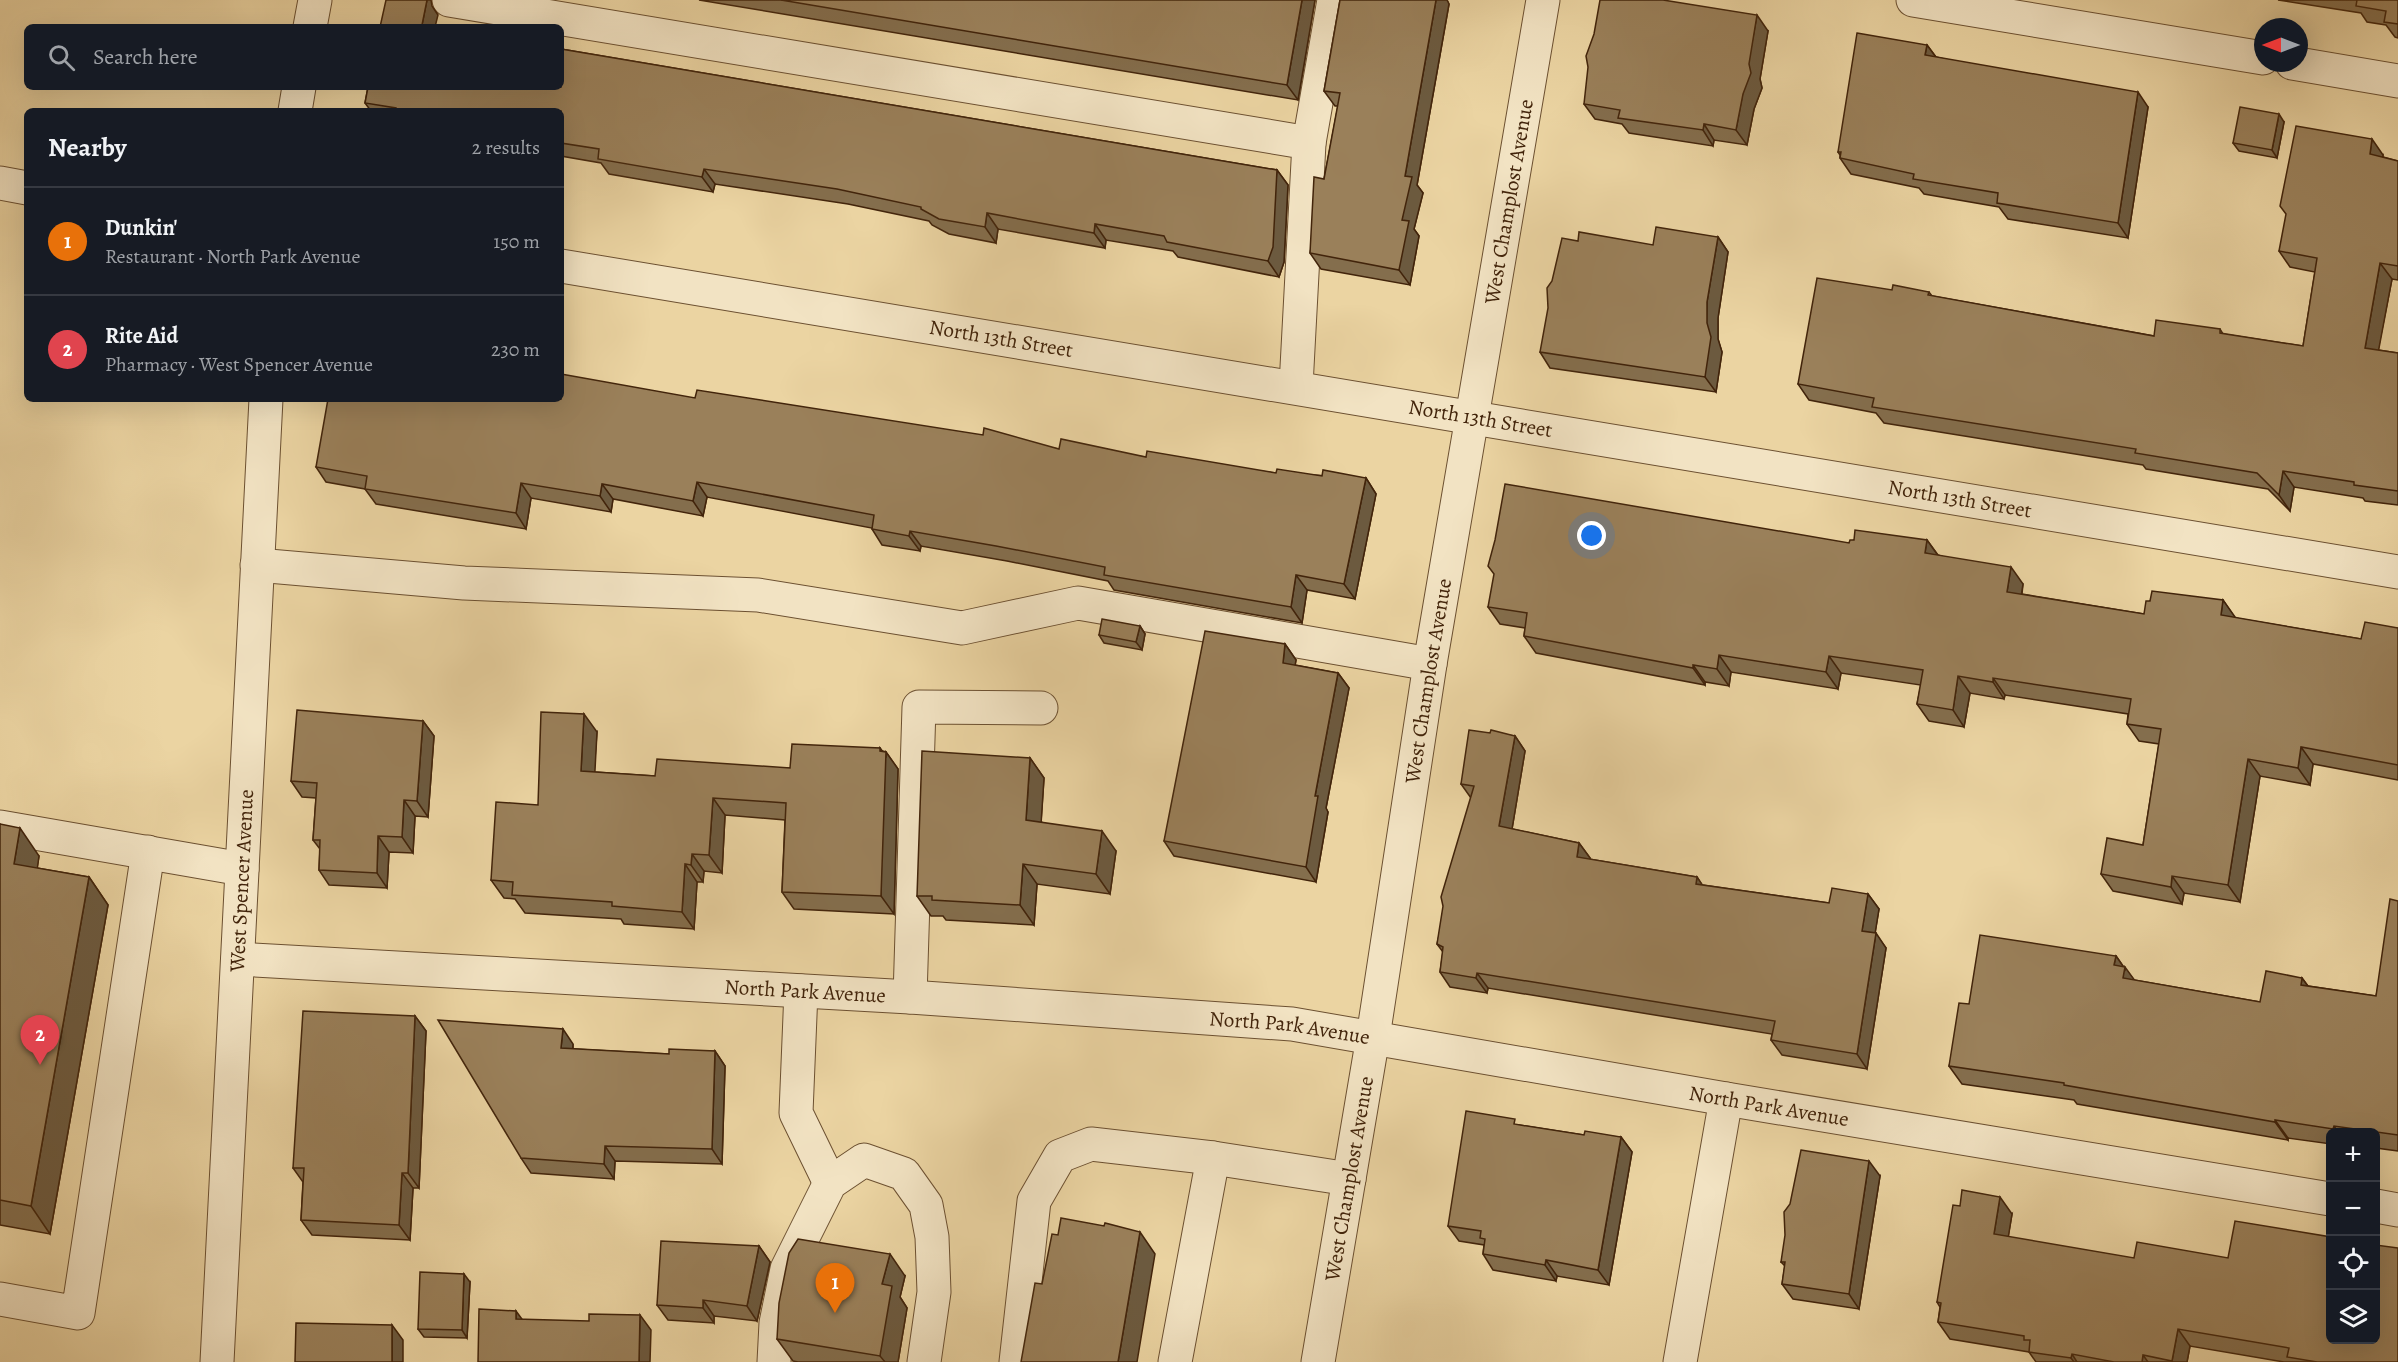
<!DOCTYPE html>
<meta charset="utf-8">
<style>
:root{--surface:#171b24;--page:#20242c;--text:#f1f3f6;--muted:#9ea1a6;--line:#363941;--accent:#c59692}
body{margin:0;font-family:Alegreya,serif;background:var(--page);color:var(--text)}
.controls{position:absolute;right:18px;bottom:18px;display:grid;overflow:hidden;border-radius:9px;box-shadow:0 6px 24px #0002}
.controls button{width:54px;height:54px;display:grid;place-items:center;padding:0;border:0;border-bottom:2px solid var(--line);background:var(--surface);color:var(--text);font:30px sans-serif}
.compass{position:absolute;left:2254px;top:18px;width:54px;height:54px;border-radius:50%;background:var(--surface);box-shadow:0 6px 24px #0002;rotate:270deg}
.you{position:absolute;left:1592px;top:536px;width:21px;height:21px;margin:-15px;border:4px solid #fff;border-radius:50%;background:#1a73e8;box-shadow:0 0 0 9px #1a73e833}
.badge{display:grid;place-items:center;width:39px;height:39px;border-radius:50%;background:var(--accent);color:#fff;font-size:20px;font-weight:700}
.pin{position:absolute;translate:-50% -50px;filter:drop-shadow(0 2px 3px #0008)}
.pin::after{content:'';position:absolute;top:32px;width:21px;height:18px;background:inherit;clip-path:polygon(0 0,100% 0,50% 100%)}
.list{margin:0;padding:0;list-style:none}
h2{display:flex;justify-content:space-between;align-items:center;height:78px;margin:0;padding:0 24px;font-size:26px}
h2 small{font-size:20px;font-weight:400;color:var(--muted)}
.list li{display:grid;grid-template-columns:39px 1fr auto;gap:18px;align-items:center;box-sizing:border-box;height:108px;padding:0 24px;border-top:2px solid var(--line)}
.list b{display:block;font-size:22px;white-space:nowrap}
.list p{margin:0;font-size:20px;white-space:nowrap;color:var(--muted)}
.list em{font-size:20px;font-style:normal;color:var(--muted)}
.icon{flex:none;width:33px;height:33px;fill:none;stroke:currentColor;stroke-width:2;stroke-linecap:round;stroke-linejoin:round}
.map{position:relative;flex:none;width:2398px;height:1362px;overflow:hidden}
.search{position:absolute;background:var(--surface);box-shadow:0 6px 24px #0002;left:24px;top:24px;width:540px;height:66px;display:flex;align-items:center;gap:15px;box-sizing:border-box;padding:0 21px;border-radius:9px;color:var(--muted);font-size:22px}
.panel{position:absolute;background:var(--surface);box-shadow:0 6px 24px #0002;left:24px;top:108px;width:540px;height:294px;border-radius:9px}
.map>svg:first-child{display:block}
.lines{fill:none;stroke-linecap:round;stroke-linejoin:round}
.minor-casing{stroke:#6c5031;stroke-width:35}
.minor{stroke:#f2e3c3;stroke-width:33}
.wall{fill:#846e4d;stroke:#42240b;stroke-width:1.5}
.shaded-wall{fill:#6c5a3f;stroke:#42240b;stroke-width:1.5}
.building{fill:#9a805a;stroke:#42240b;stroke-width:1.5}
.labels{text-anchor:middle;stroke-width:4.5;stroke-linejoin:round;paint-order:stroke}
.street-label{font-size:21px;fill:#42240b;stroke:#f2e3c3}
</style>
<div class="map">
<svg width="2398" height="1362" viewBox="0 0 2398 1362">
<rect width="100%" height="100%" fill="#ebd4a2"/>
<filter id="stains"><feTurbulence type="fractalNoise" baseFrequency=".00333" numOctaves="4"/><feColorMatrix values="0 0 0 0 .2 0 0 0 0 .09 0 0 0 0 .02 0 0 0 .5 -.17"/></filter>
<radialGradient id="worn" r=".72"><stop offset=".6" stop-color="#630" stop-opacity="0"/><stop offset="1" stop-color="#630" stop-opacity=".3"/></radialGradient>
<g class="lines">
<defs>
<g id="minor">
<path d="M449 0 1309 143 1296 386"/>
<path d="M1913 0 2263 58"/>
<path d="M310 27 315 0"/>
<path d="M2292 63 2398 81"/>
<path d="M295 111 299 87"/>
<path d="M1309 143 1334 0"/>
<path d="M0 183 27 188"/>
<path id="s1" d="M561 266C1174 366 1786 470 2398 572"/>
<path d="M257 565 464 583 758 595 962 628 1078 603 1430 664"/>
<path d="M0 827 242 869"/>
<path id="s2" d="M238 959 910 997 1292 1024 1726 1099 2330 1199"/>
<path d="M801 991 796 1113 830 1183"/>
<path d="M910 997 919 707 1041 708"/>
<path d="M2376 1206 2398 1210"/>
<path d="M0 1299 78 1313 148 852"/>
<path id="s3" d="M217 1362 266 399"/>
<path d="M774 1362 776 1323 787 1269 830 1183 864 1160 904 1174 926 1205 932 1237 934 1292 924 1362"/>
<path d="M1016 1362 1034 1201 1060 1156 1091 1144 1213 1158 1349 1179"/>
<path d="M1175 1362 1213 1158"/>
<path id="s4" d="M1318 1362 1373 1037 1430 664 1543 0"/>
<path d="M1680 1362 1726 1099"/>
</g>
</defs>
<use href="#minor" class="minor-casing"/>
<use href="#minor" class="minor"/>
</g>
<g class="wall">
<path d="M699 0H1315L1298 100Z"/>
<path d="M1340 0H1447L1449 4 1417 185 1423 193 1414 229 1419 236 1410 285 1321 269 1310 253 1338 106H1335L1324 91Z"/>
<path d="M2278 0H2398V38L2395 37 2386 25 2367 22 2361 13Z"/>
<path d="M1768 31 1760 79 1762 88 1754 109 1747 145 1714 140 1713 146 1629 133 1622 124 1595 119 1584 104Z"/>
<path d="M1927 45 1936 57 2148 107 2128 238 2008 219 1999 207 1924 194 1919 188 1851 174 1840 158V155L1838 152Z"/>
<path d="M561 49 1277 170 1288 185 1284 262 1279 277 1178 257 1173 251 1106 240 1105 248 998 229 996 243 949 234 932 225 929 221 848 204 715 184 713 192 609 174 601 163 561 156V111H371L365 103 368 87H561Z"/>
<path d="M2284 122 2277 158 2239 151 2233 143Z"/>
<path d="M2383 155V157L2398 161V280L2392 279 2378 350 2398 353V505L2365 501 2363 498 2294 487 2290 511 2268 489 2146 469 2143 465 1884 423 1876 413 1809 400 1798 384 1929 292 1932 296 2154 336 2220 329 2223 334 2303 346 2315 272 2290 267 2279 251Z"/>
<path d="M1718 237 1728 252 1718 318V339L1722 352 1716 392 1550 368 1540 352 1653 245Z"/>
<path d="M695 398 1059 449 1146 457 1276 473 1366 478 1376 494 1355 599 1307 590 1302 623 1114 590 1108 581 1007 561 921 546 920 551 882 545 872 529V528L707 497 703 516 613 499 611 512 531 498 526 529 376 504 365 489 326 482 316 467Z"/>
<path d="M1854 540H1927L1938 555 2023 584 2022 594 2144 614 2150 601 2223 600 2235 618 2361 639 2398 628V780L2313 764 2310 785 2260 776 2240 902 2184 893 2182 904 2113 891 2101 874 2143 845 2159 744 2139 741 2127 724 2128 714 2005 695 2004 699 1970 693 1964 727 1929 721 1917 704 1921 685 1841 673 1838 689 1731 672 1729 686 1705 682V685L1536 653 1524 636 1525 628 1500 624 1488 607 1849 543Z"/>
<path d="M1140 626 1145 634 1142 650 1104 643 1099 635Z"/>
<path d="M1285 644 1296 660 1295 665 1338 673 1349 688 1326 808 1328 812 1316 882 1174 856 1164 841Z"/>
<path d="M423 721 434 736 428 817 415 816 413 853 389 852 387 888 329 885 319 870 320 849 313 840 316 798 302 797 291 781Z"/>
<path d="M597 732 594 772 655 776 790 768 880 748 882 751 886 752 898 769 894 914 794 909 782 892 785 820 725 815 722 873 704 871 703 882H697L694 929 624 924 621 919 525 913 515 899 504 898 491 880 538 805Z"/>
<path d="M1490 733 1515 736 1525 751 1512 829 1579 843 1590 858 1589 859 1697 877 1702 885 1829 903 1868 894 1879 909 1875 933 1886 948 1867 1069 1782 1055 1771 1040 1772 1034 1488 988 1487 993 1450 987 1440 972 1443 952 1437 944 1471 798 1461 784Z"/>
<path d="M1030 758 1044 778 1041 822 1116 851 1110 894 1037 884 1034 925 946 920 943 916H931L917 896Z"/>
<path d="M0 824 39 856 37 868 89 877 108 905 50 1234 0 1225Z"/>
<path d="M2398 901V1151L2376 1148V1132H2331V1144L2288 1138V1140L2077 1104 2074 1100 1962 1084 1949 1066 1969 1004 2116 956 2123 966 2134 980 2260 1002 2302 978 2308 986 2376 996Z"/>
<path d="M415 1016 426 1031 419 1188H413L410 1240 312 1235 301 1220 303 1182 293 1168Z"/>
<path d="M573 1044V1049L669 1054 715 1051 725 1066 722 1164 615 1161 614 1179 531 1173 521 1158Z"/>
<path d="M1519 1125 1584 1135 1621 1137 1632 1152 1609 1285 1557 1276 1556 1281 1493 1270 1483 1254 1484 1245 1459 1241 1448 1226Z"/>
<path d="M1880 1176 1859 1309 1793 1299 1782 1284 1785 1266 1781 1262Z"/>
<path d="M2012 1214 2008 1237 2398 1362H2284L2190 1346 2187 1362H2036L2029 1352 1950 1339 1938 1322 1940 1307 1937 1302Z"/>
<path d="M759 1246 770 1262 757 1321 714 1316V1323L668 1320 657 1305Z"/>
<path d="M905 1276 900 1297 907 1308 898 1362H798L793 1361 777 1339Z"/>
<path d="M470 1282 467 1338 424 1337 418 1329Z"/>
</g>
<g class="shaded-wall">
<path d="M427 0H431L432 6 438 15 435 27H423L422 25Z"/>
<path d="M1302 0H1315L1298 100 1287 85Z"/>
<path d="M1436 0H1447L1449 4 1417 185 1423 193 1414 229 1419 236 1410 285 1399 270 1405 176Z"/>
<path d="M1757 15 1768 31 1760 79 1762 88 1754 109 1747 145 1736 130Z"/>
<path d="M1927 45 1938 60 1925 55Z"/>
<path d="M2138 92 2148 107 2128 238 2118 223Z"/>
<path d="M2279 114 2284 122 2277 158 2272 150Z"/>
<path d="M1704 124 1714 140 1713 146 1703 130Z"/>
<path d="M2372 139 2383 155 2381 170 2370 154Z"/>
<path d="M704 169 715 184 713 192 702 177Z"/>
<path d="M1277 170 1288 185 1284 262 1279 277 1268 261Z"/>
<path d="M987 213 998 229 996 243 985 227Z"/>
<path d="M1095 224 1106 240 1105 248 1094 233Z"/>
<path d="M1718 237 1728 252 1718 318V339L1722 352 1716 392 1705 377 1707 302Z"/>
<path d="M2380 263 2392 279 2376 364 2365 348Z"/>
<path d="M2283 471 2294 487 2290 511 2279 495Z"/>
<path d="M1366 478 1376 494 1355 599 1344 584Z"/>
<path d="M697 482 707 497 703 516 693 501Z"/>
<path d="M521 483 531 498 526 529 516 513Z"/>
<path d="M602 484 613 499 611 512 600 496Z"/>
<path d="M910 531 921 546 920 551 909 536Z"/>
<path d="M1927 540 1939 557 1925 553Z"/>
<path d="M2011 567 2023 584 2019 609 2007 592Z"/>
<path d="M1296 575 1307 590 1302 623 1291 607Z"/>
<path d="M2223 600 2235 617 2233 632 2221 615Z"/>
<path d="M1140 626 1145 634 1142 650 1136 642Z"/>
<path d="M1285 644 1296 660 1293 678 1283 663Z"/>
<path d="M1719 655 1731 672 1729 686 1717 669Z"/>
<path d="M1829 656 1841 673 1838 689 1826 672Z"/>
<path d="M1693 665 1705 682V685L1693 668Z"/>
<path d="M1338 673 1349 688 1326 808 1328 812 1316 882 1306 867 1315 796Z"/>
<path d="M1958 676 1970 693 1964 727 1953 710Z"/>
<path d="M1993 678 2005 695 2004 699 1993 682Z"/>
<path d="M584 714 597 732 594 789 581 771Z"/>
<path d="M423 721 434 736 428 817 417 801Z"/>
<path d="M1515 736 1525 751 1510 841 1499 826Z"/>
<path d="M2301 747 2313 764 2310 785 2298 768Z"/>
<path d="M880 748 886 756V752L898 769 894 914 881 896Z"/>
<path d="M1030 758 1044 778 1040 840 1026 820Z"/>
<path d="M2248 759 2260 776 2240 902 2228 885Z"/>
<path d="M713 798 725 815 722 873 709 855Z"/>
<path d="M404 800 415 816 413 853 402 837Z"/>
<path d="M20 828 39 856 34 892 14 864Z"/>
<path d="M1102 831 1116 851 1110 894 1096 874Z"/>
<path d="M378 836 389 852 387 888 377 873Z"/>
<path d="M1579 843 1590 858 1588 872 1577 857Z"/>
<path d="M692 854 704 871 703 882 691 865Z"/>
<path d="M685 864 697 882 694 929 682 912Z"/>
<path d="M1023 864 1037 884 1034 925 1020 905Z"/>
<path d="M2172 876 2184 893 2182 904 2171 887Z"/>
<path d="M89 877 108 905 50 1234 31 1206Z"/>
<path d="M1697 877 1707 892 1696 884Z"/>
<path d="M1868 894 1879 909 1873 946 1862 931Z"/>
<path d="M1876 933 1886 948 1867 1069 1857 1054Z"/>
<path d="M2116 956 2125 969V967L2138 985 2136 996 2114 965Z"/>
<path d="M1477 973 1488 988 1487 993 1476 978Z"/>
<path d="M2302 978 2315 996 2301 985Z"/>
<path d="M415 1016 426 1031 419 1188 408 1173Z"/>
<path d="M563 1029 573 1044 572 1063 561 1048Z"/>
<path d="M715 1051 725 1066 722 1164 712 1149Z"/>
<path d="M2275 1120 2288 1138V1140L2275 1122Z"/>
<path d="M2334 1126 2338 1132H2336L2333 1129Z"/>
<path d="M1621 1137 1632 1152 1609 1285 1598 1270Z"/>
<path d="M605 1146 615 1161 614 1179 604 1164Z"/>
<path d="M1869 1161 1880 1176 1859 1309 1849 1294Z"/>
<path d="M402 1173 413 1188 410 1240 399 1225Z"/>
<path d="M2000 1197 2012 1214 2006 1251 1994 1234Z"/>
<path d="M1140 1232 1155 1254 1137 1362H1118Z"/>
<path d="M759 1246 770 1262 757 1321 747 1306Z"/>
<path d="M890 1254 905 1276 900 1297 907 1308 898 1362H885L880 1356 882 1284Z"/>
<path d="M1546 1260 1557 1276 1556 1281 1545 1265Z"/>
<path d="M464 1274 470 1282 467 1338 462 1330Z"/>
<path d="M703 1300 714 1316V1323L703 1308Z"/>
<path d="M516 1311 527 1326 516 1319Z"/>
<path d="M640 1315 651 1330 650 1362H639Z"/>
<path d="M392 1325 403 1340V1362H392Z"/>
<path d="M2178 1329 2190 1346 2187 1362H2173L2172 1361Z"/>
<path d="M2072 1354 2077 1362H2074L2071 1358Z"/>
<path d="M2143 1355 2148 1362H2142Z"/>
</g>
<g class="building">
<path d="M386 0H427L422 25 431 27H380Z"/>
<path d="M781 0H1302L1287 85Z"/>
<path d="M1340 0H1436L1405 176 1412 177 1402 220 1409 221 1399 270 1310 253 1314 177 1324 179 1340 93 1324 91Z"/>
<path d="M1600 0H1663L1757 15 1749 64 1751 73 1743 94 1736 130 1704 124 1703 130 1618 118 1620 110 1584 104 1588 67 1586 56 1594 34Z"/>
<path d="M2357 0H2398V24L2384 22 2386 11 2356 6Z"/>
<path d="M1857 33 1927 45 1925 55 2138 92 2118 223 1997 203 1998 193 1913 179 1914 174 1840 158 1841 152H1838Z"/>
<path d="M561 49 1277 170 1273 247 1268 261 1167 242 1164 236 1095 224 1094 233 987 213 985 227 939 219 921 209V207L837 189 704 169 702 177 598 159 599 149 561 143V111H396V108L365 103 368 87H561Z"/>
<path d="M2240 107 2279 114 2272 150 2233 143Z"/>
<path d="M2296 126 2372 139 2370 154 2398 161V266L2380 263 2365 348 2398 353V491L2354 485V482L2283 471 2279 495 2257 473 2135 453 2136 449 1872 407 1874 398 1798 384 1817 278 1892 290 1893 285 1929 292 1928 295 2154 336 2156 320 2220 329V333L2303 346 2317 258 2279 251 2286 214 2280 206Z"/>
<path d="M1656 227 1718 237 1707 302V323L1711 337 1705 377 1540 352 1548 308 1547 288 1552 281 1562 238 1578 241 1579 232 1653 245Z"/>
<path d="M561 374 695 398 697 390 983 435 984 428 1059 449 1061 439 1146 457 1147 451 1276 473 1277 469 1322 476 1323 470 1366 478 1344 584 1296 575 1291 607 1104 575 1105 567 996 546 910 531 909 536 872 529 874 515 697 482 693 501 602 484 600 496 521 483 516 513 365 489 367 476 316 467 328 399H561Z"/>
<path d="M1505 484 1849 543 1850 540H1854L1855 530 1927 540 1925 553 2011 567 2007 592 2144 614 2146 601H2150L2152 591 2223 600 2221 615 2361 639 2365 622 2398 628V765L2301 747 2298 768 2248 759 2228 885 2172 876 2171 887 2101 874 2107 838 2143 845 2161 729 2127 724 2131 699 1993 678V682L1958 676 1953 710 1917 704 1923 670 1829 656 1826 672 1719 655 1717 669 1693 665V668L1524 636 1527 613 1488 607 1494 574 1488 566 1495 540Z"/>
<path d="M1102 619 1140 626 1136 642 1099 635Z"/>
<path d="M1205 631 1285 644 1283 663 1338 673 1315 796H1318L1306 867 1164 841Z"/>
<path d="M297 710 423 721 417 801 404 800 402 837 378 836 377 873 319 870 320 840H313L317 783 291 781Z"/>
<path d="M541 712 584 714 581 771 655 776 657 759 790 768 792 744 880 748V751L886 752 881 896 782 892 786 803 713 798 709 855 692 854 691 865 685 864 682 912 612 906V902L512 895 513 882 491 880 496 802 538 805Z"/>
<path d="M1469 730 1490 733 1491 730 1515 736 1499 826 1579 843 1577 857 1697 877 1696 884 1829 903 1832 888 1868 894 1862 931 1876 933 1857 1054 1771 1040 1775 1021 1477 973 1476 978 1440 972 1443 947 1437 944 1443 906 1441 897 1474 786 1461 784Z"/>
<path d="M922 751 1030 758 1026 820 1102 831 1096 874 1023 864 1020 905 932 900V896H917Z"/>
<path d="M0 824 20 828 14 864 89 877 31 1206 0 1200Z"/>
<path d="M2390 899 2398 901V1135L2334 1126 2333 1129 2275 1120V1122L2064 1085V1083L1949 1066 1959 1003 1969 1004 1980 935 2116 956 2114 965 2125 967 2123 978 2260 1002 2266 971 2302 978 2301 985 2376 996Z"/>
<path d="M303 1011 415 1016 408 1173H402L399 1225 301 1220 304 1168H293Z"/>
<path d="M438 1020 563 1029 561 1048 669 1054V1049L715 1051 712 1149 605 1146 604 1164 521 1158Z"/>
<path d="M1466 1111 1515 1119 1514 1124 1584 1135 1585 1131 1621 1137 1598 1270 1546 1260 1545 1265 1483 1254 1485 1239 1480 1238 1481 1231 1448 1226Z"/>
<path d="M1801 1150 1869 1161 1849 1294 1782 1284 1785 1262H1781L1785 1235 1784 1212 1790 1204Z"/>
<path d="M1962 1190 2000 1197 1994 1234 2134 1258 2137 1242 2228 1258 2235 1221 2331 1237V1340H2376V1245L2398 1248V1362H2317L2287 1357 2289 1348 2178 1329 2172 1361 2143 1355 2142 1362H2114L2072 1354 2071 1358 2029 1352 2030 1340H2024V1336L1938 1322 1941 1303 1937 1302 1953 1205 1960 1206Z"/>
<path d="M1061 1218 1104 1226 1105 1223 1140 1232 1118 1362H1021L1035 1283 1042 1284 1052 1234 1058 1235Z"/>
<path d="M798 1239 890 1254 882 1284 892 1286 880 1356 777 1339 779 1303 789 1253Z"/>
<path d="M661 1241 759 1246 747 1306 703 1300V1308L657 1305Z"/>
<path d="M420 1272 464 1274 462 1330 418 1329Z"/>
<path d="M479 1309 516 1311V1319L589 1321V1314L640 1315 639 1362H478Z"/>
<path d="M296 1323 392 1325V1362H295Z"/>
</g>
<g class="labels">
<g class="street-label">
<text dy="7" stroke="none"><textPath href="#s4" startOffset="1176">West Champlost Avenue</textPath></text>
<text dy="7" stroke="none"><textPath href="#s1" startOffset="446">North 13th Street</textPath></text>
<text dy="7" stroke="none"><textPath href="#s1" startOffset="932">North 13th Street</textPath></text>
<text dy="7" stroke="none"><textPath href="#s1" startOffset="1418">North 13th Street</textPath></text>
<text dy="7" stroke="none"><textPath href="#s4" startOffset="690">West Champlost Avenue</textPath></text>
<text dy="7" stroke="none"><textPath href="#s3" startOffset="482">West Spencer Avenue</textPath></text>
<text dy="7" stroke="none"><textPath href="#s2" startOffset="568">North Park Avenue</textPath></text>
<text dy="7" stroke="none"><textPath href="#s2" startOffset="1054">North Park Avenue</textPath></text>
<text dy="7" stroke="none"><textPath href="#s2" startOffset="1540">North Park Avenue</textPath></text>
<text dy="7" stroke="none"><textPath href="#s4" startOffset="186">West Champlost Avenue</textPath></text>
</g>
</g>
<rect width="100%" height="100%" filter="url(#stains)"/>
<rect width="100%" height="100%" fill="url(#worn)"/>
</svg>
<div class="controls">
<button>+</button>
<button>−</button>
<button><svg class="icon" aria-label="locate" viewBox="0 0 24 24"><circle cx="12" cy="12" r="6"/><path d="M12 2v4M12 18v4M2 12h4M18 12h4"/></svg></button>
<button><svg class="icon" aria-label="layers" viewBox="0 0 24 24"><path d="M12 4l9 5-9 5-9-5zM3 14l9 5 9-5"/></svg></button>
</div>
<svg class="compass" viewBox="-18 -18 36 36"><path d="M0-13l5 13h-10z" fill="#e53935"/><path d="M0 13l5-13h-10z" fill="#9ea1a6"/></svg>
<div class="you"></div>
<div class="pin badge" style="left:835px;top:1313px;background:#e8710a">1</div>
<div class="pin badge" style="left:40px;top:1065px;background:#e0444e">2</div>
<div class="search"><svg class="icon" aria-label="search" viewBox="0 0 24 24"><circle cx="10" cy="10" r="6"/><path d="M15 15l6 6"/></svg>Search here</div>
<section class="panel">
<h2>Nearby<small>2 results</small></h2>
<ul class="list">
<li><span class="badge" style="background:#e8710a">1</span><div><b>Dunkin'</b><p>Restaurant · North Park Avenue</p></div><em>150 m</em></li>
<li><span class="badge" style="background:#e0444e">2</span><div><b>Rite Aid</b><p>Pharmacy · West Spencer Avenue</p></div><em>230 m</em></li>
</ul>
</section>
</div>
